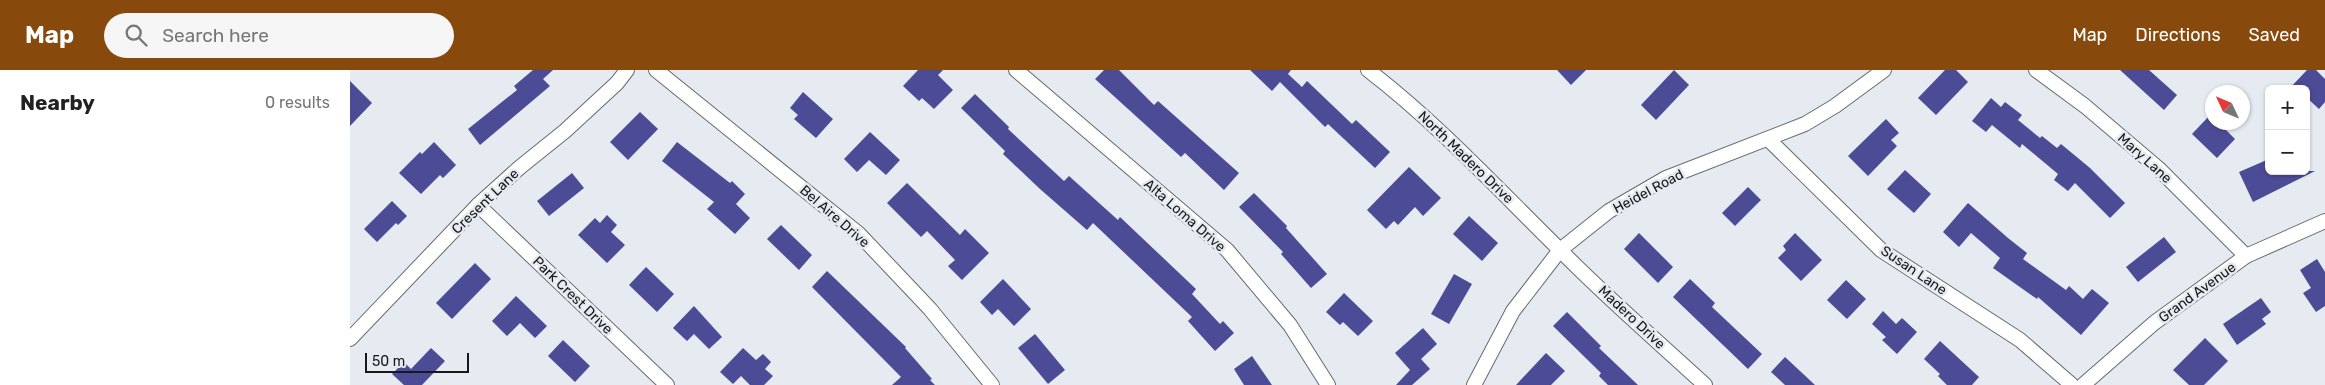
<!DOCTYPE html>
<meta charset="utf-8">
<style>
:root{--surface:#fff;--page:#f6f6f6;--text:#222;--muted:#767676;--line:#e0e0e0;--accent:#88490d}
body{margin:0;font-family:Rubik,sans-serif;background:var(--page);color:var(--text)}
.controls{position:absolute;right:15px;top:15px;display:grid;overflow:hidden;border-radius:8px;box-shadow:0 1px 4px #0004}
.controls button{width:45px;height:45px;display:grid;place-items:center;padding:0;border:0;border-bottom:1px solid var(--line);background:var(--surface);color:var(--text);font:25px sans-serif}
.compass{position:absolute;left:1855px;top:15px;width:45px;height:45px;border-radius:50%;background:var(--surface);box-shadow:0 1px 4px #0004;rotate:314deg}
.scale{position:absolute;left:15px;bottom:12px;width:104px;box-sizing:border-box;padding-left:5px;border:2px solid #16181a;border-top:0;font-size:14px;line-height:18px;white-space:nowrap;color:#16181a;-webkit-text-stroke:4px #e5ebf1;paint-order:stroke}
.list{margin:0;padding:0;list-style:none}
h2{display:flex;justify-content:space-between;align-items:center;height:65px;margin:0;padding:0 20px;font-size:21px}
h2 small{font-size:16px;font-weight:400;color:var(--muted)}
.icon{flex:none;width:28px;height:28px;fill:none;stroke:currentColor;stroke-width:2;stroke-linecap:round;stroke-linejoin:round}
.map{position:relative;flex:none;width:1975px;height:315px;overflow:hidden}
header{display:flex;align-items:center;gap:30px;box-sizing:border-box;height:70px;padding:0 25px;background:var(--accent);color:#fff}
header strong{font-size:24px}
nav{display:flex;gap:28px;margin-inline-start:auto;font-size:18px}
.search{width:350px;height:45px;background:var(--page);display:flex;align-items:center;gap:12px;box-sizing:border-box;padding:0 18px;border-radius:28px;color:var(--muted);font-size:19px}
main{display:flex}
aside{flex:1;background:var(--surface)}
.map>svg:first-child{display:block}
.building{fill:#4c4b96}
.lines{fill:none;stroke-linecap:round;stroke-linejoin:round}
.street-casing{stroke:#666b70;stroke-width:16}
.street{stroke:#fff;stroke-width:14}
.labels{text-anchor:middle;stroke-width:5;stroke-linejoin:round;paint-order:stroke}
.street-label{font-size:14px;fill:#16181a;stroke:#e5ebf1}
</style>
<header>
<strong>Map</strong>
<div class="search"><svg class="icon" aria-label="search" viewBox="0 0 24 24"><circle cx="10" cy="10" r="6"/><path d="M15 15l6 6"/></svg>Search here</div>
<nav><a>Map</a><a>Directions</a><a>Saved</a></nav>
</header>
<main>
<aside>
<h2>Nearby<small>0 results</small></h2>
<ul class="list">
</ul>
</aside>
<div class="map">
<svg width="1975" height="315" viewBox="0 0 1975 315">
<rect width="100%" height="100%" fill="#e5ebf1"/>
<g class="building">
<path d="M183 0H203L193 9 200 16 130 75 118 59 167 20 164 16Z"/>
<path d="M568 0H593L588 5 603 20 584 39 572 28 569 31 553 16Z"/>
<path d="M754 0H769L804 35 808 31 889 103 874 120 835 83 831 87 745 9Z"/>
<path d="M900 0H941L938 4 952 17 957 11 1002 54 1006 50 1040 82 1025 98 978 54 975 57 930 12 922 21Z"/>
<path d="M1207 0H1236L1221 15Z"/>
<path d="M1324 0 1339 15 1306 50 1291 35Z"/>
<path d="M1595 0H1606L1618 12 1586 45 1568 28Z"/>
<path d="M1770 0H1799L1827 25 1814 40Z"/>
<path d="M1957 0H1966L1975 9V32L1969 39 1956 27V19H1939Z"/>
<path d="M0 11 22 33 0 56Z"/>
<path d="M453 22 483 49 466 68 444 49 448 45 440 38Z"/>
<path d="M625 24 659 57 658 59 714 111 719 106 768 150 770 147 846 219 842 224 870 254 873 251 884 263 865 281 838 251 842 247 743 153 737 160 690 119 653 84 655 81 611 38Z"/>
<path d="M1641 28 1651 37 1655 32 1672 45 1668 50 1690 68 1692 66 1707 78 1711 74 1740 98 1775 133 1760 148 1725 113 1718 121 1704 110 1708 104 1672 74 1670 78 1642 55 1636 62 1622 51Z"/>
<path d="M290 42 308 59 278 90 260 72Z"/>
<path d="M1860 45 1862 52H1868L1885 69 1867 88 1842 64Z"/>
<path d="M1536 49 1549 63 1541 70 1547 76 1518 106 1498 86Z"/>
<path d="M520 62 550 90 536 105 519 90 507 102 494 89Z"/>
<path d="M84 72 106 95 93 108 90 105 71 124 49 103 70 82 72 84Z"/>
<path d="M327 72 380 113 382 111 395 124 386 134 400 148 385 164 357 139 364 132 312 91Z"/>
<path d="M1919 89V101H1965L1903 132 1889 102Z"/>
<path d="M1059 97 1091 128 1073 146 1065 137 1048 155 1044 151 1036 159 1017 140Z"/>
<path d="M1555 100 1581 124 1564 143 1537 119Z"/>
<path d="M222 103 234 118 199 146 187 131Z"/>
<path d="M557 113 610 165 615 159 639 183 612 210 598 196 605 190 577 161 571 167 537 133Z"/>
<path d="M1398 117 1411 130 1385 156 1372 143Z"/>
<path d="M904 123 937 156 936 158 977 204 961 218 931 184 933 182 889 137Z"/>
<path d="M42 131 57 146 48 155 46 153 27 172 14 159Z"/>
<path d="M1618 133 1658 168 1677 183 1673 189 1716 220 1719 216 1733 229 1742 219 1759 233 1731 265 1688 227 1687 229 1643 198 1650 188 1621 163 1609 177 1593 162Z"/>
<path d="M257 145 267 155 261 162 275 175 257 193 228 165 245 148 250 153Z"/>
<path d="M1119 146 1148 173 1132 191 1103 164Z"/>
<path d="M431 155 462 185 449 200 417 169Z"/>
<path d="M1289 163 1323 197 1308 213 1274 179Z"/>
<path d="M1445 163 1472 190 1451 211 1428 188 1436 180 1433 176Z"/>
<path d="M1814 167 1826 182 1788 212 1776 197Z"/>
<path d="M1967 189 1975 202V236L1966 242 1953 223 1961 218 1950 200Z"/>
<path d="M125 193 141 209 102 249 86 233Z"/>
<path d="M296 197 324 224 307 242 279 215Z"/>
<path d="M477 201 556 277 555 278 582 309 580 310 585 315H542L551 307 462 217Z"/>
<path d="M1104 204 1122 214 1099 254 1081 244Z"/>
<path d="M653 209 681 239 664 256 648 239 642 245 630 232Z"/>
<path d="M1340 209 1365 233 1362 237 1412 284 1398 299 1323 227Z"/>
<path d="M1496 210 1516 229 1497 249 1477 230Z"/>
<path d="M994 223 1023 251 1008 266 993 252 990 255 976 242Z"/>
<path d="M166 226 197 256 185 268 170 253 157 266 142 251Z"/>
<path d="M1911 228 1921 242 1912 249 1916 254 1887 275 1873 254Z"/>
<path d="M344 236 372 267 359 279 344 264 337 271 323 258Z"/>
<path d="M1533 241 1546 254 1552 248 1567 262 1547 284 1532 270 1536 267 1522 254Z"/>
<path d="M1217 242 1251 276 1249 278 1288 315H1258L1249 306 1251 303 1203 256Z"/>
<path d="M1073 258 1087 274 1071 289 1080 299 1062 315H1046L1060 300 1045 283Z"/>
<path d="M685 264 715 300 698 314 668 278Z"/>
<path d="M1855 268 1878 291 1854 315H1839L1823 300Z"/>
<path d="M213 270 240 296 225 312 198 286Z"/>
<path d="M1590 271 1629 307 1622 315H1597L1588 306 1590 304 1574 289Z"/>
<path d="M81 278 95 291 72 315H54L42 304 54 292 61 299Z"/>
<path d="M393 278 406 290 413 284 421 292 415 299 423 306 414 315H400L391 306 383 314 370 302Z"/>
<path d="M1196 283 1215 301 1201 315H1166Z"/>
<path d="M902 286 922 315H894L884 299Z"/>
<path d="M1435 287 1465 315H1435L1421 302Z"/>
</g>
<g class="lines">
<defs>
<g id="street">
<path d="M306 0 509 164 580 239 642 315"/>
<path d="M666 0 877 180 940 255 978 315"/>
<path d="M1018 0C1087 53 1146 117 1208 178 1255 226 1306 270 1355 315"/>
<path d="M1686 0 1735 36 1808 98 1896 186"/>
<path d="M1418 69 1531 180 1670 270 1722 315"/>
<path d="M128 135 317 315"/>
<path d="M0 269 128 135 169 98 215 61 267 13 277 0"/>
<path d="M1124 315 1163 241 1210 180 1259 141 1316 108 1455 54 1485 36 1534 0"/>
<path d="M1733 315 1804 253 1896 186 1975 151"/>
</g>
</defs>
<use href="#street" class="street-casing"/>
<use href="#street" class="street"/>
</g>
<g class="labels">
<g class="street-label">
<text transform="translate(1116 87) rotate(44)" y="5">North Madero Drive</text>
<text transform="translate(1795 88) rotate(42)" y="5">Mary Lane</text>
<text transform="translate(1298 121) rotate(-28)" y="5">Heidel Road</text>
<text transform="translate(135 131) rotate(-44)" y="5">Cresent Lane</text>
<text transform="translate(835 145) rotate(41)" y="5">Alta Loma Drive</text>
<text transform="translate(485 146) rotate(41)" y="5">Bel Aire Drive</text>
<text transform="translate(1564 200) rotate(34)" y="5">Susan Lane</text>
<text transform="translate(1847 222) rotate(-36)" y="5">Grand Avenue</text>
<text transform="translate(223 225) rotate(44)" y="5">Park Crest Drive</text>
<text transform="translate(1282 247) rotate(43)" y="5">Madero Drive</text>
</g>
</g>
</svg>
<div class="controls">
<button>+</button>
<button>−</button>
</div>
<svg class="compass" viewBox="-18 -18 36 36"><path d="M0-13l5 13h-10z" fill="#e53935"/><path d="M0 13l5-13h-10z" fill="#767676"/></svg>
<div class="scale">50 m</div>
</div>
</main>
